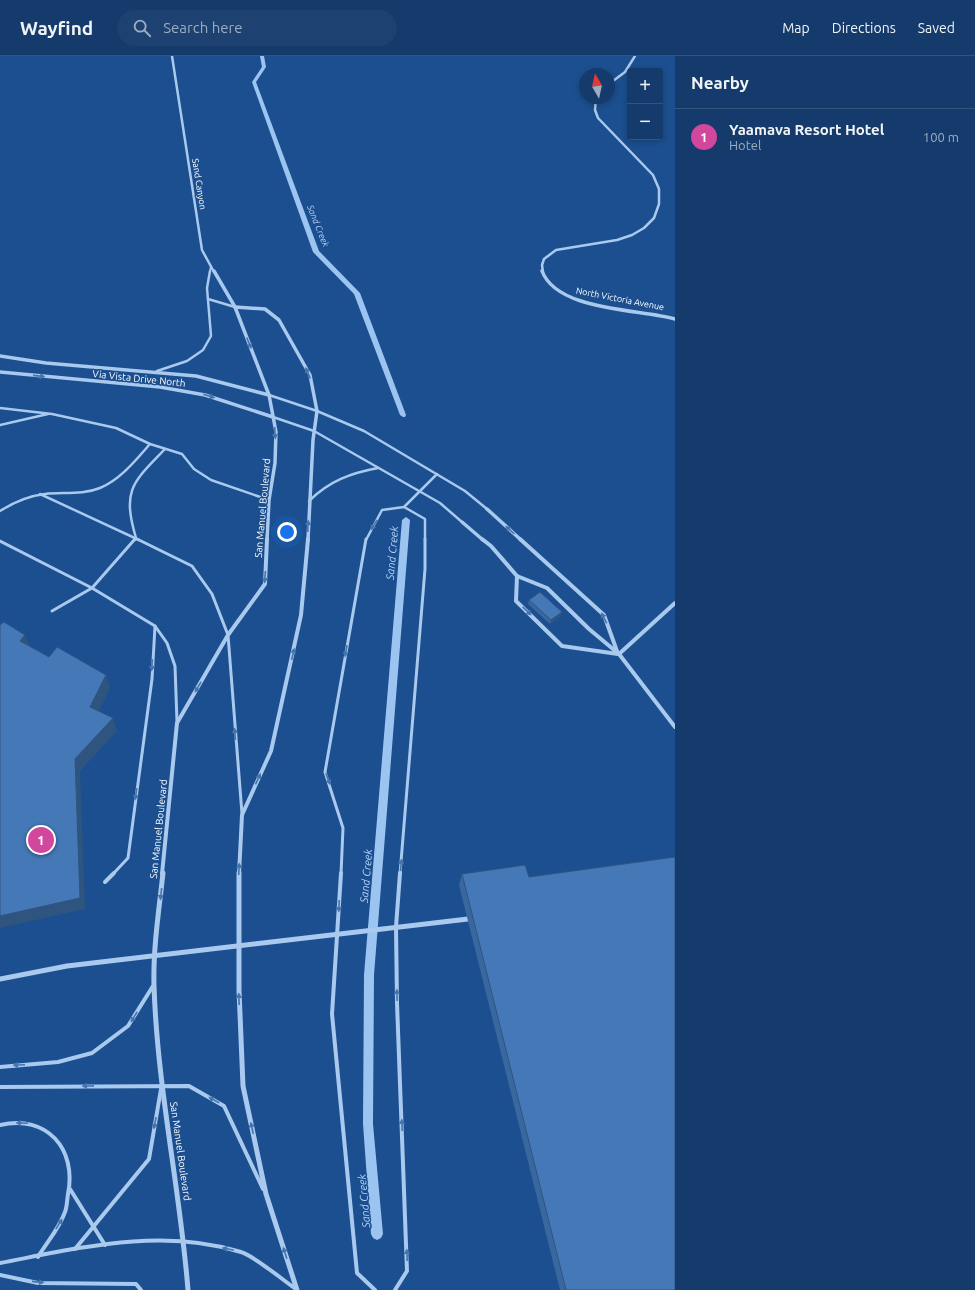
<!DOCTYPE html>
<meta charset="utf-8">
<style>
:root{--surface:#143b6b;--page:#1d4271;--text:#f1f3f6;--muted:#9dadc1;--line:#33557e;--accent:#ffd166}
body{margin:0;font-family:Ubuntu,sans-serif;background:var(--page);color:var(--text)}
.controls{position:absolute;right:12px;top:12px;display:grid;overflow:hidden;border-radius:4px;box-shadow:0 2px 6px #0003}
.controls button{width:36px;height:36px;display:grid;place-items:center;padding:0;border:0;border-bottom:1px solid var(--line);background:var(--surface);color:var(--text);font:20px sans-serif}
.compass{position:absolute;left:579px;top:12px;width:36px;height:36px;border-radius:50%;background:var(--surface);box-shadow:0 2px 6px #0003;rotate:351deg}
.you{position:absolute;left:287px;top:476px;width:14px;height:14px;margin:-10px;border:3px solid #fff;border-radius:50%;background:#1a73e8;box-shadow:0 0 0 6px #1a73e833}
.badge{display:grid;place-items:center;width:26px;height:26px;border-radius:50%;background:var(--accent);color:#fff;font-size:13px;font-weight:700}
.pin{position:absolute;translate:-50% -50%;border:2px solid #fff;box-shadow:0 1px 4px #0006}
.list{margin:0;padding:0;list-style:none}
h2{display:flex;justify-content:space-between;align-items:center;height:52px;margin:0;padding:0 16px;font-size:17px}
h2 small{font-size:13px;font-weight:400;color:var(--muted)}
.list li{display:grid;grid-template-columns:26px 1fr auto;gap:12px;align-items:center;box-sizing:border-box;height:56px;padding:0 16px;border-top:1px solid var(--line)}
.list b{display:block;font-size:15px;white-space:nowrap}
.list p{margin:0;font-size:13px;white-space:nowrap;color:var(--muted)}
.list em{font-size:13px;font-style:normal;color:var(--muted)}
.icon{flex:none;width:22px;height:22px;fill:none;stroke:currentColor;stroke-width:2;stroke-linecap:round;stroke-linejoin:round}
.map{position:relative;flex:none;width:675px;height:1234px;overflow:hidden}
header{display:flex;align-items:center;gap:24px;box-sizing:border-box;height:56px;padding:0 20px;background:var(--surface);border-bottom:1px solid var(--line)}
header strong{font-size:19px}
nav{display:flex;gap:22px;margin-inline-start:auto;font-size:14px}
.search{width:280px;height:36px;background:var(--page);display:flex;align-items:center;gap:10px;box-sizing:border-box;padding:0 14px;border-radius:22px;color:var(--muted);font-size:15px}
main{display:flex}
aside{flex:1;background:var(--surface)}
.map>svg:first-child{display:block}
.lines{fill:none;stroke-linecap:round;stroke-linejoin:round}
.stream{fill:#9cc4f0;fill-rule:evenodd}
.lane-far3{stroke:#a9c9ee;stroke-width:2}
.lane-far2{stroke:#a9c9ee;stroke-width:2.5}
.lane-far1{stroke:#a9c9ee;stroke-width:3}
.lane{stroke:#a9c9ee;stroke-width:4}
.street-far3{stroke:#a9c9ee;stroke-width:2.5}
.street-far2{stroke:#a9c9ee;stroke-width:3.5}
.street-far1{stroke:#a9c9ee;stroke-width:4}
.street{stroke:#a9c9ee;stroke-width:5}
.street-bridge{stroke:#a9c9ee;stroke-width:5}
.wall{fill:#3a679d}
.shaded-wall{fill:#305480}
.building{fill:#4478b7;stroke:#305480}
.oneway{fill:#4674ac}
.labels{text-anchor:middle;stroke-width:3;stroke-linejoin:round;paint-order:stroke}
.far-street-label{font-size:9px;fill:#fff;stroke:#1b4f8f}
.far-water-label{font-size:9px;font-style:italic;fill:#b5d3f5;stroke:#1b4f8f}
.street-label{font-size:10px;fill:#fff;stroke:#1b4f8f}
.water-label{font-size:11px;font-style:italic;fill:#b5d3f5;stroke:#1b4f8f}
</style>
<header>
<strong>Wayfind</strong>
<div class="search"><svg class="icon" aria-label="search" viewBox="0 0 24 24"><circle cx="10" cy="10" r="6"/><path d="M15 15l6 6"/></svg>Search here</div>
<nav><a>Map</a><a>Directions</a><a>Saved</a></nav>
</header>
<main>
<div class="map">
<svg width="675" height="1234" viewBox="0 0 675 1234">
<rect width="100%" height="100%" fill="#1b4f8f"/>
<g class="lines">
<g class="stream">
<path d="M260 0H264L266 11 256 26 319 195 360 237 406 359 405 361H403L400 359 354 238 313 196 252 26 262 11Z"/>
<path d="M406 461 410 464 374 919 373 1068 383 1178 381 1182 377 1184 373 1182 371 1178 363 1068 364 919 402 464Z"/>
</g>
<path class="lane-far3" d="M210 216 211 210"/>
<g class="lane-far2">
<path d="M208 243 235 251"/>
<path d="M157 315 187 305 203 294 211 280 207 232 210 215"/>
<path d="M269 339 317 355 364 375 465 435 487 453"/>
<path d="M0 352 52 358 116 372 150 388 182 398 194 413 211 424 269 444"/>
<path d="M273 361 314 375 440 447 462 466"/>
<path d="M0 369 48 358"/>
<path d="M40 438 139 484"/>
<path d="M309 445C329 425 351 417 378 412"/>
<path d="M404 451 425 463V484"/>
<path d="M0 455C14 446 28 440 45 438 63 436 83 439 100 432 120 424 136 404 150 388"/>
<path d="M135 484 136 482C122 434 132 427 165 393"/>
<path d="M366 484 382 454 404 451 437 418"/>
</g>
<g class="lane-far1">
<path d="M137 483 192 510 212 538 228 579 242 758"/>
<path d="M0 485 92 532 155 570 167 587 175 610 177 666"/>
<path d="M52 555 92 532 135 483"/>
<path d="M113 818 128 802 152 623 155 570"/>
<path d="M341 818 343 772 325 716 366 483"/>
<path d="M400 818 425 513V483"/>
</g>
<g class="lane">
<path d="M341 817 332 958 357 1217 375 1234"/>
<path d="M105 826 114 817"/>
<path d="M0 1011 58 1006 92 997 128 970 153 930"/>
<path d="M0 1031 189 1030 224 1050 263 1133"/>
<path d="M0 1069C47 1058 77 1093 68 1138 67 1144 67 1151 65 1156 59 1173 47 1186 38 1201"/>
<path d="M70 1133 105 1189"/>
<path d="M75 1193 149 1103 161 1033"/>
<path d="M0 1207C79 1192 161 1171 241 1196 253 1199 284 1225 296 1233"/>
<path d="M0 1219 38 1227 136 1228 141 1234"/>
<path d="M395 1234 407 1215 397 947 396 871 400 817"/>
</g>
<g class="street-far3">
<path d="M172 0 202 194 214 216"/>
<path d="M609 28 625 16 635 0"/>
<path d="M543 216 542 209 544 203 556 194 617 184 632 179 644 172 654 162 659 148V133L653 119 598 62 595 54 596 42"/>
</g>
<g class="street-far2">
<path d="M214 215 235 251 269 339 276 376 275 407 269 444 267 484"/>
<path d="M542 215C557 255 639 253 675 263"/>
<path d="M235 251 265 253 279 264 310 319 317 355 313 384 308 484"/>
<path d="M0 300 46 307 196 320 269 339"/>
<path d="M0 316 160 331 205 339 273 361"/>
<path d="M487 453 521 484"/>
<path d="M462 466 483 484"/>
</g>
<g class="street-far1">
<path d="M482 483 491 490 517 520 547 532 589 573 619 598 675 671"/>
<path d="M520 483 604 559 618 598"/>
<path d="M517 520 516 545 562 590 618 598"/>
<path d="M619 598 675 547"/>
<path d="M162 818 177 667 228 579 265 528 267 483"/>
<path d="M239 818 242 759 271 695 301 559 308 483"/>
</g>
<g class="street">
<path d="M163 817C159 854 153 892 154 929 157 1031 180 1132 188 1234"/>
<path d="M239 817V934L243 1030 266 1138 297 1234"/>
</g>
<path class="street-bridge" d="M0 923 67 910 468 863"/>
</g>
<g class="wall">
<path d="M529 544 561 560 550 568 528 548Z"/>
<path d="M462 818 529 821 675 1234H560L459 829Z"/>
</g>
<g class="shaded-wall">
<path d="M562 556 561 560 550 568 551 564Z"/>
<path d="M25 579 31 592 20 585Z"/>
<path d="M106 619 110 632 95 664 90 651Z"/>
<path d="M113 662 117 675 80 715 85 853 0 872V860L75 703Z"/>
</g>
<g class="building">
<path d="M540 536 562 556 551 564 529 544Z"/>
<path d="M4 566 25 579 20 585 49 601 57 591 106 619 90 651 113 662 75 703 80 842 0 860V569Z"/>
<path d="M675 801V1234H566L462 818 525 809 529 821Z"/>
</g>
<defs><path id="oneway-solid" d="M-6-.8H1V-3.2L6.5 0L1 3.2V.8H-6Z"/></defs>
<g class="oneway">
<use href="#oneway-solid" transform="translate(249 287) rotate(68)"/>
<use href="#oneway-solid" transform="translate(308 317) rotate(-113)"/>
<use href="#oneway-solid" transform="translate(39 320) rotate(6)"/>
<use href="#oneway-solid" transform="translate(209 340) rotate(17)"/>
<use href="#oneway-solid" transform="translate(275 377) rotate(87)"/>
<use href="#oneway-solid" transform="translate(374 469) rotate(121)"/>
<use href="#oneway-solid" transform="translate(308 470) rotate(-87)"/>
<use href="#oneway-solid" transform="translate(510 474) rotate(-138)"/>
<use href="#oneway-solid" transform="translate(265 521) rotate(94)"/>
<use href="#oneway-solid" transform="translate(527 555) rotate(44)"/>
<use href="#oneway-solid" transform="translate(604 562) rotate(-117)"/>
<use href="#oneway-solid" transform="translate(346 595) rotate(100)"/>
<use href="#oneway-solid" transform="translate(293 598) rotate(-77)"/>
<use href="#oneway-solid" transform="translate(152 609) rotate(93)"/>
<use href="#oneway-solid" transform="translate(198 631) rotate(120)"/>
<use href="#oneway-solid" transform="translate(235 678) rotate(-94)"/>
<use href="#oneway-solid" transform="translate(258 723) rotate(-65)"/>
<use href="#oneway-solid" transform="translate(328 723) rotate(70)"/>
<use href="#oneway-solid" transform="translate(136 738) rotate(98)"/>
<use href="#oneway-solid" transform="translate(401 809) rotate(-85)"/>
<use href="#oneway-solid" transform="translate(239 813) rotate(-87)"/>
<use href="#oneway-solid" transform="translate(161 838) rotate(96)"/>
<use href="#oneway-solid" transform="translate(339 850) rotate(92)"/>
<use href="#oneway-solid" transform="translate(397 939) rotate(-91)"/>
<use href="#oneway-solid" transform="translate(239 943) rotate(-92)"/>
<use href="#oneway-solid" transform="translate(134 961) rotate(122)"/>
<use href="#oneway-solid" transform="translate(19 1009) rotate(177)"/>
<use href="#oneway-solid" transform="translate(88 1030) rotate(179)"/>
<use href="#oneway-solid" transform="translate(214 1044) rotate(-151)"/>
<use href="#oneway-solid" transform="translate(22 1067) rotate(-177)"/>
<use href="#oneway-solid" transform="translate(155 1067) rotate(100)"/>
<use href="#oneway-solid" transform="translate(402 1069) rotate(-92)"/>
<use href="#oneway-solid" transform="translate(252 1072) rotate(-102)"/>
<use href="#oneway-solid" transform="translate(59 1168) rotate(-58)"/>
<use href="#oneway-solid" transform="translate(228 1193) rotate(-168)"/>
<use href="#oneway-solid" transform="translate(285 1197) rotate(-108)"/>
<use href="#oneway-solid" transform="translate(407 1199) rotate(-92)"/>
<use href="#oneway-solid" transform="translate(38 1226) rotate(6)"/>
</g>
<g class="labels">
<g class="far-street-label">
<text transform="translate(199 128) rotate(81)" y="3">Sand Canyon</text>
<text transform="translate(620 243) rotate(11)" y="3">North Victoria Avenue</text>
</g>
<g class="far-water-label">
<text transform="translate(318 170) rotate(68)" y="3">Sand Creek</text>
</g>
<g class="street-label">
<text transform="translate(139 322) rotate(6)" y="4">Via Vista Drive North</text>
<text transform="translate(262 452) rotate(-85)" y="4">San Manuel Boulevard</text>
<text transform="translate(158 773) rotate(-84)" y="4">San Manuel Boulevard</text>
<text transform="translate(181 1095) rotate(82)" y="4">San Manuel Boulevard</text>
</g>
<g class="water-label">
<text transform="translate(392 497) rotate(-85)" y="4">Sand Creek</text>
<text transform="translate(366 820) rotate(-85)" y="4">Sand Creek</text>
<text transform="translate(364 1145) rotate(-95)" y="4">Sand Creek</text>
</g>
</g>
</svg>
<div class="controls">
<button>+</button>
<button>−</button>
</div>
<svg class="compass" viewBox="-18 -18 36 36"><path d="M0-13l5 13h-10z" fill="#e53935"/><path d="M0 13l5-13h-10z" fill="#9dadc1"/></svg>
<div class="you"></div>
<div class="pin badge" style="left:41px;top:784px;background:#d1479c">1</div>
</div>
<aside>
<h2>Nearby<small></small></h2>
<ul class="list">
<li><span class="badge" style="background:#d1479c">1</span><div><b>Yaamava Resort Hotel</b><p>Hotel</p></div><em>100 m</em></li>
</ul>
</aside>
</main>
